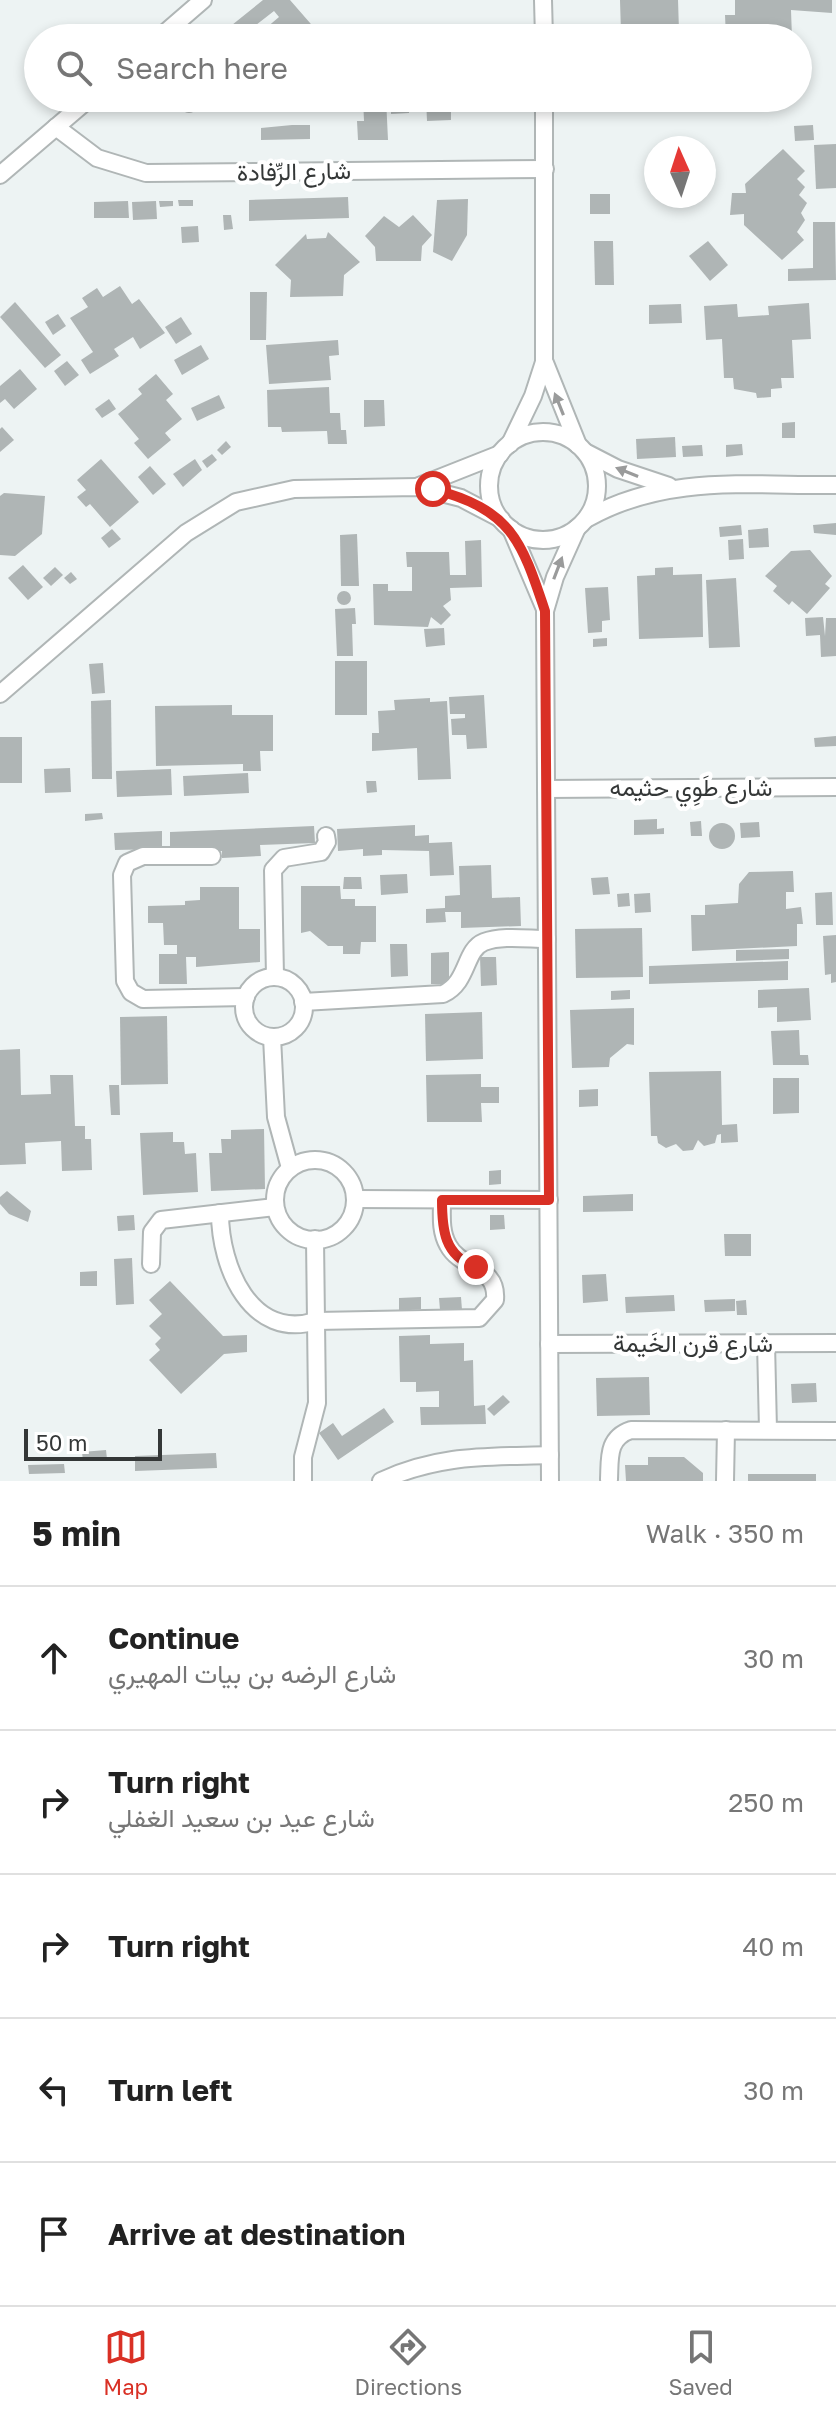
<!DOCTYPE html>
<meta charset="utf-8">
<style>
:root{--surface:#fff;--page:#f6f6f6;--text:#222;--muted:#767676;--line:#e0e0e0;--accent:#d93025}
body{margin:0;font-family:"Golos Text",Vazirmatn,sans-serif;background:var(--page);color:var(--text)}
.compass{position:absolute;left:644px;top:136px;width:72px;height:72px;border-radius:50%;background:var(--surface);box-shadow:0 4px 12px #0003;rotate:357deg}
.scale{position:absolute;left:24px;bottom:20px;width:138px;box-sizing:border-box;padding-left:8px;border:4px solid #343737;border-top:0;font-size:22px;line-height:28px;white-space:nowrap;color:#343737;-webkit-text-stroke:6px #fff;paint-order:stroke}
.stop{position:absolute;width:24px;height:24px;margin:-18px;border:6px solid #d93025;border-radius:50%;background:#fff}
.stop.end{background:#d93025;border-color:#fff;box-shadow:0 2px 8px #0008}
.list{margin:0;padding:0;list-style:none}
h2{display:flex;justify-content:space-between;align-items:center;height:104px;margin:0;padding:0 32px;font-size:34px}
h2 small{font-size:26px;font-weight:400;color:var(--muted)}
.list li{display:grid;grid-template-columns:52px 1fr auto;gap:24px;align-items:center;box-sizing:border-box;height:144px;padding:0 32px;border-top:2px solid var(--line)}
.list b{display:block;font-size:30px;white-space:nowrap}
.list p{margin:0;font-size:26px;white-space:nowrap;color:var(--muted)}
.list em{font-size:26px;font-style:normal;color:var(--muted)}
.icon{flex:none;width:44px;height:44px;fill:none;stroke:currentColor;stroke-width:2;stroke-linecap:round;stroke-linejoin:round}
.map{position:relative;flex:none;width:836px;height:1481px;overflow:hidden}
.search{position:absolute;background:var(--surface);box-shadow:0 4px 12px #0003;left:24px;right:24px;top:24px;height:88px;display:flex;align-items:center;gap:20px;box-sizing:border-box;padding:0 28px;border-radius:44px;color:var(--muted);font-size:30px}
.sheet{height:824px;background:var(--surface)}
nav{display:flex;justify-content:space-around;align-items:center;box-sizing:border-box;height:112px;border-top:2px solid var(--line);background:var(--surface);font-size:22px;color:var(--muted)}
nav a{display:grid;justify-items:center;gap:4px}
nav .on{color:var(--accent)}
.map>svg:first-child{display:block}
.building{fill:#afb5b5}
.lines{fill:none;stroke-linecap:round;stroke-linejoin:round}
.street-casing{stroke:#b0b6b6;stroke-width:20}
.street{stroke:#fff;stroke-width:16}
.oneway{fill:#9a9b9b}
.route{stroke:#d93025;stroke-width:10}
.labels{text-anchor:middle;stroke-width:8;stroke-linejoin:round;paint-order:stroke}
.street-label{font-size:24px;fill:#343737;stroke:#fff}
</style>
<div class="map">
<svg width="836" height="1481" viewBox="0 0 836 1481">
<rect width="100%" height="100%" fill="#edf3f3"/>
<g class="building">
<path d="M263 0H290L317 31 309 38H262L259 34 279 17 274 11 256 25 261 30 251 38H234L227 29Z"/>
<path d="M620 0H678L679 31 621 33Z"/>
<path d="M735 0H832V13L791 10 792 38H726L725 15H735Z"/>
<circle cx="189" cy="105" r="8"/>
<path d="M164 98H175L178 102 165 111 158 102Z"/>
<path d="M363 98H386L388 140H358L357 121H364Z"/>
<path d="M391 98H409V113L391 114Z"/>
<path d="M426 98H467V110H451V120L427 121Z"/>
<path d="M292 125H310V139L261 140V128Z"/>
<path d="M813 125 814 140 795 141 794 126Z"/>
<path d="M836 144V188L816 189 814 145Z"/>
<path d="M783 149 805 171 797 179 805 187 799 195 807 203 801 213 805 220 797 232 804 240 782 260 744 225V214L730 215 732 193H746L745 184Z"/>
<rect x="590" y="194" width="20" height="20"/>
<path d="M348 197 349 218 249 221V200Z"/>
<path d="M468 199 467 235 452 261 433 252 437 200Z"/>
<path d="M178 200H193V206H179Z"/>
<path d="M128 201 129 218H94V202Z"/>
<path d="M156 201 157 219 133 220 132 202Z"/>
<path d="M159 201H173V206L160 207Z"/>
<path d="M223 215H231L233 229 224 230Z"/>
<path d="M413 215 432 235 422 246 421 261H376L375 247 365 236 384 216 399 227Z"/>
<path d="M813 222H835L836 280 788 281V269L813 268Z"/>
<path d="M198 226 199 242 182 243 181 227Z"/>
<path d="M328 232 360 262 344 275 343 296 290 297 291 280 275 265 306 234 307 239 326 238Z"/>
<path d="M594 241H613L614 285H595Z"/>
<path d="M708 241 728 265 710 281 689 256Z"/>
<path d="M120 286 132 304 139 299 165 333 140 349 133 337 114 349 119 356 90 374 81 360 93 352 70 318 88 307 82 298 97 288 103 297Z"/>
<path d="M250 292H267L266 340H250Z"/>
<path d="M15 302 61 355 45 368 0 317Z"/>
<path d="M809 303 811 339 792 340 794 378H781L782 388 771 389V397L757 398 756 393 734 389 733 378H724L722 339 706 340 704 306 737 304 738 317 769 315 768 306Z"/>
<path d="M681 304 682 323 649 324V305Z"/>
<path d="M58 314 66 326 53 335 45 322Z"/>
<path d="M181 317 192 334 176 344 165 327Z"/>
<path d="M338 340 339 355 329 356 331 380 269 384 266 345Z"/>
<path d="M201 345 209 359 182 375 174 360Z"/>
<path d="M67 361 79 375 65 386 54 371Z"/>
<path d="M20 369 37 389 14 409 5 399 0 403V386Z"/>
<path d="M156 374 173 394 166 400 182 419 165 433 171 440 148 459 134 443 139 439 118 414 142 394 138 389Z"/>
<path d="M329 387 330 413H340L341 430H346L347 444H328L327 431 282 432 281 427H268L267 390Z"/>
<path d="M219 395 225 408 197 421 191 408Z"/>
<path d="M109 399 116 409 102 418 95 409Z"/>
<path d="M364 400H384L385 426 364 427Z"/>
<path d="M795 422V438H782V423Z"/>
<path d="M2 427 14 440 0 452V429Z"/>
<path d="M675 437 676 457 637 459 636 439Z"/>
<path d="M226 441 231 447 222 455 217 450Z"/>
<path d="M742 444 743 455 726 457V445Z"/>
<path d="M702 445 703 456 683 457 682 446Z"/>
<path d="M212 454 217 460 207 468 202 461Z"/>
<path d="M101 459 139 502 110 527 90 504 86 507 77 497 86 490 77 480Z"/>
<path d="M195 459 202 470 183 487 173 474Z"/>
<path d="M150 466 166 484 153 495 138 477Z"/>
<path d="M4 493 45 496 42 534 15 556 0 555V496Z"/>
<path d="M836 523V535L814 533 813 525Z"/>
<path d="M741 525 742 535 720 537 719 527Z"/>
<path d="M768 528 769 547 749 548 748 530Z"/>
<path d="M112 529 121 539 109 548 101 538Z"/>
<path d="M357 534 359 586H341L340 535Z"/>
<path d="M743 539 744 559 729 560 728 540Z"/>
<path d="M481 540 482 587 450 588 451 600 443 606 451 615 441 625 431 617 428 627 374 625 373 584H388V591H412V567H407L406 552H449L450 575H466L465 541Z"/>
<path d="M810 550 832 576 825 584 830 588 807 614 792 601 789 605 773 591 777 586 765 576 791 551Z"/>
<path d="M23 565 43 587 28 600 8 578Z"/>
<path d="M55 567 63 575 51 586 43 578Z"/>
<path d="M673 567V575L702 574 703 637 639 639 637 576 655 575V568Z"/>
<path d="M71 572 77 579 70 584 64 578Z"/>
<path d="M736 578 740 647 709 648 706 580Z"/>
<path d="M608 587 610 620 602 621V632L588 633 585 588Z"/>
<circle cx="344" cy="598" r="7"/>
<path d="M355 608 356 624H352L353 656H337L335 609Z"/>
<path d="M823 617 825 636 826 618H836V656L821 657 820 635 806 636 805 618Z"/>
<path d="M444 628 445 645 426 647 424 629Z"/>
<path d="M607 638V646L593 647V639Z"/>
<rect x="335" y="661" width="32" height="54"/>
<path d="M103 663 105 693 92 694 89 664Z"/>
<path d="M484 695 487 748 467 749 466 735H452L451 719 465 718V714H450L449 697Z"/>
<path d="M430 698V702L447 701 451 779 418 780 417 748 372 751V733H379L378 711 395 710 394 700Z"/>
<path d="M111 700 112 779H92L91 701Z"/>
<path d="M232 705V715H273V751H260L261 771H243V764L156 766 155 706Z"/>
<path d="M836 736V746L815 747 814 738Z"/>
<rect x="0" y="737" width="22" height="46"/>
<path d="M70 768 71 792 45 793 44 769Z"/>
<path d="M171 769 172 795 117 797 116 771Z"/>
<path d="M248 773 249 793 184 796 183 776Z"/>
<path d="M366 781H376L377 792 367 793Z"/>
<path d="M102 813 103 819 85 821V814Z"/>
<path d="M657 819V829L664 828V834L634 835V820Z"/>
<path d="M701 821 702 836H691L690 822Z"/>
<path d="M759 822 760 837 741 838 740 823Z"/>
<circle cx="722" cy="836" r="13"/>
<path d="M415 825V836L429 835V843L452 842 454 875 430 876 429 851 382 850V855L363 856V849L338 851 337 829Z"/>
<path d="M314 826 315 843 260 845 261 856 222 858V851L170 853V832Z"/>
<path d="M162 831V849L115 850 114 833Z"/>
<path d="M491 865 492 898 520 897 521 926 461 928V912H445L446 922 426 923V909L445 908V896L460 895 459 866Z"/>
<path d="M793 871 794 892H786V909L801 907 803 924H797V946L692 951 691 915H705V905L738 903 739 884 749 872Z"/>
<path d="M407 874 408 893 381 895 380 875Z"/>
<path d="M344 877H361L362 889H343Z"/>
<path d="M608 877 610 894 593 895 591 878Z"/>
<path d="M301 886H340L341 899H355V906H376V942H361L360 954H343V946H328L310 931 301 933Z"/>
<path d="M200 887H239V929H260V962L196 967V957H186L187 984H159V954H177V945H164L163 923H148V906L185 905V901L200 900Z"/>
<path d="M832 892 833 925H816L815 893Z"/>
<path d="M629 893 630 906 618 907 617 894Z"/>
<path d="M650 893 651 912 635 913 634 894Z"/>
<path d="M642 928 643 977 576 978 575 929Z"/>
<path d="M836 935V982L831 983V974L825 975 823 936Z"/>
<path d="M390 944H407L408 976 391 977Z"/>
<path d="M789 949V959L736 961V950Z"/>
<path d="M449 952V984H431V953Z"/>
<path d="M480 957H496L497 985 481 986Z"/>
<path d="M788 961V980L649 984V966Z"/>
<path d="M809 988 811 1020 777 1022V1007L758 1008V990Z"/>
<path d="M630 990V999L611 1000V991Z"/>
<path d="M634 1008V1045L627 1044 610 1058 609 1067 572 1068 570 1010Z"/>
<path d="M482 1012 483 1059 426 1061 425 1014Z"/>
<path d="M167 1016 168 1084 121 1085 120 1017Z"/>
<path d="M799 1030 800 1055H808L809 1065H773L771 1031Z"/>
<path d="M20 1049 21 1095 51 1094 50 1075H73L75 1126H85V1139H91L92 1170 62 1171 61 1141 25 1143 26 1164 0 1165V1050Z"/>
<path d="M721 1071 722 1125 737 1124 738 1142 721 1143V1134L717 1135 715 1143 704 1146 698 1140 693 1150 683 1151 676 1144 666 1148 658 1143 657 1136H651L649 1072Z"/>
<path d="M481 1074V1087H499V1103H481L482 1122H427L426 1075Z"/>
<path d="M773 1078H799V1113L773 1114Z"/>
<path d="M109 1085H119L120 1115H111Z"/>
<path d="M598 1089V1106L579 1107V1090Z"/>
<path d="M264 1129 265 1189 211 1191 209 1153H222L221 1139H231V1130Z"/>
<path d="M173 1132V1142H184L185 1154 196 1153 198 1192 143 1195 140 1133Z"/>
<path d="M501 1170V1184L489 1185V1171Z"/>
<path d="M7 1191 31 1211 28 1222 9 1214 0 1204V1197Z"/>
<path d="M633 1194V1211L583 1212V1196Z"/>
<path d="M134 1215 135 1230 118 1231 117 1216Z"/>
<path d="M490 1215H504L505 1229 490 1230Z"/>
<path d="M724 1234H751V1256H725Z"/>
<path d="M132 1258 134 1304 116 1305 114 1259Z"/>
<path d="M97 1271V1286H80V1272Z"/>
<path d="M606 1274 608 1301 583 1303 582 1275Z"/>
<path d="M170 1281 223 1336 247 1335V1352L224 1354 181 1394 149 1360 160 1350 155 1344 161 1338 149 1326 162 1314 149 1300Z"/>
<path d="M674 1295 675 1311 626 1313 625 1297Z"/>
<path d="M421 1297V1309L399 1311V1298Z"/>
<path d="M461 1297 462 1310H440L439 1298Z"/>
<path d="M735 1299V1311L705 1312 704 1300Z"/>
<path d="M746 1300 747 1315H737L736 1301Z"/>
<path d="M430 1335V1344L464 1343V1361L473 1360 474 1406 485 1405 486 1424 421 1425 420 1407H439V1391L416 1392V1382H400L399 1336Z"/>
<path d="M649 1377 650 1415 597 1416 596 1378Z"/>
<path d="M816 1383 817 1402 792 1403 791 1384Z"/>
<path d="M503 1395 510 1402 494 1416 487 1409Z"/>
<path d="M384 1408 394 1422 338 1460 319 1433 333 1423 342 1436Z"/>
<path d="M106 1450 107 1459 83 1461 82 1452Z"/>
<path d="M216 1453 217 1468 135 1471V1456Z"/>
<path d="M648 1457H684L703 1473V1481H626L625 1465H648Z"/>
<path d="M64 1464 65 1473 29 1474 28 1465Z"/>
<rect x="748" y="1474" width="68" height="7"/>
</g>
<g class="lines">
<defs>
<g id="street">
<path d="M543 0 544 38"/>
<path d="M159 38 203 0"/>
<path d="M56 127 97 158 146 173 545 169"/>
<path d="M0 175 90 98"/>
<path d="M545 363 578 445"/>
<circle cx="543" cy="486" r="54"/>
<path d="M510 444 533 396 544 362V98"/>
<path d="M587 453 618 469 669 486"/>
<path d="M419 486 500 454"/>
<path d="M588 518C667 474 749 486 836 485"/>
<path d="M511 529 545 609"/>
<path d="M0 694 186 533 236 502 294 489 418 487 461 498 501 519"/>
<path d="M546 789 836 787"/>
<path d="M212 856H143L127 863 122 875 125 981 131 992 143 999 246 997"/>
<path d="M275 977 273 870 284 858 321 852 327 842 326 836"/>
<circle cx="274" cy="1007" r="30"/>
<path d="M303 1002 443 994C469 982 464 950 484 942 502 935 528 939 547 939"/>
<path d="M272 1037 276 1117 290 1168"/>
<circle cx="315" cy="1200" r="40"/>
<path d="M355 1199 549 1200"/>
<path d="M220 1213C220 1267 251 1341 316 1321L479 1318 495 1300C498 1265 461 1270 448 1245 440 1231 442 1215 442 1200"/>
<path d="M151 1264 152 1232 161 1220 275 1207"/>
<path d="M766 1343 768 1430"/>
<path d="M549 1344 836 1343"/>
<path d="M609 1479C610 1458 607 1438 631 1430L836 1431"/>
<path d="M303 1481V1457L317 1403 315 1239"/>
<path d="M381 1481C439 1454 488 1457 550 1455"/>
<path d="M550 1481 545 611 555 577 577 528"/>
<path d="M725 1481 726 1430"/>
</g>
</defs>
<use href="#street" class="street-casing"/>
<use href="#street" class="street"/>
</g>
<defs><path id="oneway-solid" d="M-6-.8H1V-3.2L6.5 0L1 3.2V.8H-6Z" transform="scale(2)"/></defs>
<g class="oneway">
<use href="#oneway-solid" transform="translate(559 404) rotate(-112)"/>
<use href="#oneway-solid" transform="translate(627 472) rotate(-158)"/>
<use href="#oneway-solid" transform="translate(558 568) rotate(-69)"/>
</g>
<g class="lines">
<path class="route" d="M433 489C511 510 521 539 545 611L549 1200H442C442 1229 444 1256 476 1267"/>
</g>
<g class="labels">
<g class="street-label">
<text transform="translate(294 172) rotate(-1)" y="8">شارع الرِّفادة</text>
<text x="691" y="796">شارع طَوِي حثيمه</text>
<text x="693" y="1352">شارع قرن الخَيمة</text>
</g>
</g>
</svg>
<svg class="compass" viewBox="-18 -18 36 36"><path d="M0-13l5 13h-10z" fill="#e53935"/><path d="M0 13l5-13h-10z" fill="#767676"/></svg>
<div class="scale">50 m</div>
<div class="stop" style="left:433px;top:489px"></div>
<div class="stop end" style="left:476px;top:1267px"></div>
<div class="search"><svg class="icon" aria-label="search" viewBox="0 0 24 24"><circle cx="10" cy="10" r="6"/><path d="M15 15l6 6"/></svg>Search here</div>
</div>
<section class="sheet">
<h2>5 min<small>Walk · 350 m</small></h2>
<ul class="list">
<li><svg class="icon" aria-label="ahead" viewBox="0 0 24 24"><path d="M12 20V5M6 11l6-6 6 6"/></svg><div><b>Continue</b><p>شارع الرضه بن بيات المهيري</p></div><em>30 m</em></li>
<li><svg class="icon" aria-label="right" viewBox="0 0 24 24"><path d="M7 20v-9h11M14 6l5 5-5 5"/></svg><div><b>Turn right</b><p>شارع عيد بن سعيد الغفلي</p></div><em>250 m</em></li>
<li><svg class="icon" aria-label="right" viewBox="0 0 24 24"><path d="M7 20v-9h11M14 6l5 5-5 5"/></svg><div><b>Turn right</b></div><em>40 m</em></li>
<li><svg class="icon" aria-label="left" viewBox="0 0 24 24"><path d="M17 20v-9H6M10 6l-5 5 5 5"/></svg><div><b>Turn left</b></div><em>30 m</em></li>
<li><svg class="icon" aria-label="arrive" viewBox="0 0 24 24"><path d="M6 21V4h12l-3 4 3 4H6"/></svg><div><b>Arrive at destination</b></div></li>
</ul>
</section>
<nav>
<a class="on"><svg class="icon" aria-label="map" viewBox="0 0 24 24"><path d="M3 6l6-2 6 2 6-2v14l-6 2-6-2-6 2zM9 4v14M15 6v14"/></svg>Map</a>
<a><svg class="icon" aria-label="directions" viewBox="0 0 24 24"><path d="M12 3l9 9-9 9-9-9zM9 14v-3h6M13 9l2 2-2 2"/></svg>Directions</a>
<a><svg class="icon" aria-label="saved" viewBox="0 0 24 24"><path d="M7 4h10v16l-5-4-5 4z"/></svg>Saved</a>
</nav>
